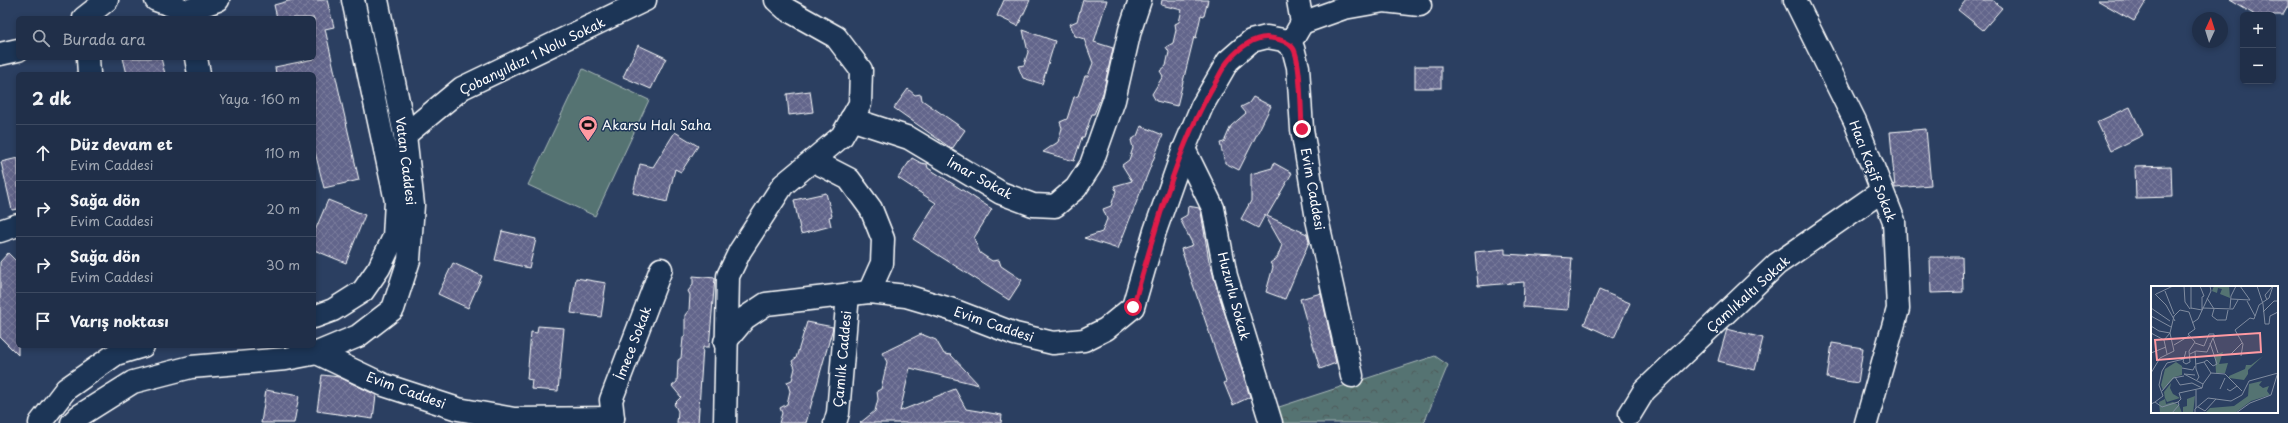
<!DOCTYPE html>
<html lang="tr">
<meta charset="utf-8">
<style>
:root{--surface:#202f49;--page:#2d3b53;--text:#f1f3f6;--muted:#a2a9b4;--line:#3d4a61}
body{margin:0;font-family:"Playpen Sans",sans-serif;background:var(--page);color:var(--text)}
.controls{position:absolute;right:12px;top:12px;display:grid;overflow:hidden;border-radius:6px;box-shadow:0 2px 6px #0003}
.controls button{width:36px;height:36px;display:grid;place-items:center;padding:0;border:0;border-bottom:1px solid var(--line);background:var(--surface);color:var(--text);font:20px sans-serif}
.compass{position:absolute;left:2192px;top:12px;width:36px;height:36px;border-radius:50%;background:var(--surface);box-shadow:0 2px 6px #0003;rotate:4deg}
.stop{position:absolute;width:12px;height:12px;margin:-9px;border:3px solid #e11d48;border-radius:50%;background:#fff}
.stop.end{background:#e11d48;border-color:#fff;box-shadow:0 1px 4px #0008}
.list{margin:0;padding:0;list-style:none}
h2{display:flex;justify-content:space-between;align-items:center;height:52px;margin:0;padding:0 16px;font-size:17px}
h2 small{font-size:13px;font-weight:400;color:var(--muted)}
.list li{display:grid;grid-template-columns:26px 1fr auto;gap:12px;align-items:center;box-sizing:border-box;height:56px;padding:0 16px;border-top:1px solid var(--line)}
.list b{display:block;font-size:15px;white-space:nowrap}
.list p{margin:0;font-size:13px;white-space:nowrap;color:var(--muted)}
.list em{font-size:13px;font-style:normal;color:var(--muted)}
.icon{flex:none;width:22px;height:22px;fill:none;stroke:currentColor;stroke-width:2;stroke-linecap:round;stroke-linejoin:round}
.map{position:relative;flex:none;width:2288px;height:423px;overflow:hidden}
.search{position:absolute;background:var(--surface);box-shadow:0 2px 6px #0003;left:16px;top:16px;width:300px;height:44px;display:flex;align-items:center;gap:10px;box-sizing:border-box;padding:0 14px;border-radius:6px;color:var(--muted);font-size:15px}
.panel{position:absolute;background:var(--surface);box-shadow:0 2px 6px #0003;left:16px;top:72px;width:300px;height:276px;border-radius:6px}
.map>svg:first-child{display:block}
.forest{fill:url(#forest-crowns);stroke:#aab9b8}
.pitch{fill:#547372;stroke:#aab9b8}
.building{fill:url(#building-cross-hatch);stroke:#fff}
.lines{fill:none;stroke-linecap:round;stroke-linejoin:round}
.minor-casing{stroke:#fff;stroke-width:25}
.minor{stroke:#1d3557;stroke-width:22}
.route{stroke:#e11d48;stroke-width:5}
.labels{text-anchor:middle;stroke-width:3;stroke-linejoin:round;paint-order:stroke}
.street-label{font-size:13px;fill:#fff;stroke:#1d3557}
.poi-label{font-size:13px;fill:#fff;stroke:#1d3557;text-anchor:start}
.inset-road{fill:none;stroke:#808ca0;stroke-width:1}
.view{fill:#ff9aa2;fill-opacity:0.15;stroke:#ff9aa2;stroke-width:2}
.inset-edge{fill:none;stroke:#fff;stroke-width:2}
</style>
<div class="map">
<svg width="2288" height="423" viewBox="0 0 2288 423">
<defs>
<pattern id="forest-crowns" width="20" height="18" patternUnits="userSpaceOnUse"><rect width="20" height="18" fill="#547372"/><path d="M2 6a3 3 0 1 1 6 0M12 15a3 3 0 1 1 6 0" fill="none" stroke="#4f5c5b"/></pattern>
<pattern id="building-cross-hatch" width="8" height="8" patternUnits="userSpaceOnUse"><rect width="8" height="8" fill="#62658b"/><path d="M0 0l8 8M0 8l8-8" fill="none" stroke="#7a7c9c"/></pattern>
</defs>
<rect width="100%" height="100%" fill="#2b3f61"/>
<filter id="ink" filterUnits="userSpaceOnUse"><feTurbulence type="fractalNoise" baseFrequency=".025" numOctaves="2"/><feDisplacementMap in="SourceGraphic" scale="8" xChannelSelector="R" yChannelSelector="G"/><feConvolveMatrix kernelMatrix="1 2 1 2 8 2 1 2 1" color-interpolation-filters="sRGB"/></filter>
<g filter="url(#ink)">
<path class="forest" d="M1435 356 1448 365 1424 423H1279L1276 408Z"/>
<path class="pitch" d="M583 69 649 100 595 216 528 185Z"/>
<g class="building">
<path d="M292 0H327L334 27 325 29 359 180 324 188 314 148V74H276L275 67 314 59V18H277L274 5Z"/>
<path d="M1004 0H1030L1018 26 997 16Z"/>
<path d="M1083 0H1107L1094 42 1113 48 1103 93 1094 114H1092L1084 137H1082L1074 161 1043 152 1058 142 1062 128 1060 122 1067 119 1074 97 1078 96 1085 76H1088L1093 63 1084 39 1075 36 1070 24 1077 21Z"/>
<path d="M1162 0H1208L1204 16 1201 15 1196 38 1194 37 1177 106 1156 101 1152 94 1163 76 1160 71 1166 66 1169 52 1166 47 1173 43 1176 30 1175 24 1179 22 1182 10 1161 5Z"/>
<path d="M1966 0H1992L2002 8 1983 30 1958 10Z"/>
<path d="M2097 0H2147L2134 21Z"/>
<path d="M2230 0H2288V6L2283 15H2255Z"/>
<path d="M1023 30 1055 41 1042 84 1023 78 1018 66 1024 65 1028 52Z"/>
<path d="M638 45 666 58 651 89 623 77Z"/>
<path d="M123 58H161L165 74H127Z"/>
<rect x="1415" y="66" width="26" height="22"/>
<path d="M908 89 915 95 921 94 922 100 965 130 952 149 894 108Z"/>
<path d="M810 91 813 112 789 115 787 94Z"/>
<path d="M1253 97 1271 106 1239 170 1225 163 1220 143 1224 142 1231 126 1246 113 1241 107 1249 103Z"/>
<path d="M2130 107 2143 135 2111 151 2097 122Z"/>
<path d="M1141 126 1163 135 1118 249 1084 238 1102 232 1107 219 1103 209 1111 206 1116 191 1114 186 1132 181 1122 165 1129 160 1133 148 1131 140 1137 136Z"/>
<path d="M1926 129 1931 185 1895 188 1890 132Z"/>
<path d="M675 132 698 146 681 172 675 169 667 202 633 193 640 164 653 167Z"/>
<path d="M18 158V209L12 210 1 162Z"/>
<path d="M912 158 921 163 927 164 928 168 992 209 974 238 980 253 992 261 999 260 1001 266 1022 280 1009 300 913 239 936 203 898 178Z"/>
<path d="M1274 163 1292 173 1267 216 1307 234 1309 242 1285 299 1266 292 1273 267 1270 263 1277 258 1282 245 1265 215 1258 228 1241 219 1251 201V174L1272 168Z"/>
<path d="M2171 166 2172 197 2136 198 2135 167Z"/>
<path d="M826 193 832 216 829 217 831 226 801 234 794 200Z"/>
<path d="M328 200 365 215 346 263 314 250V233Z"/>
<path d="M1188 206 1199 208 1201 212 1209 261 1250 397 1233 405 1224 383 1226 382 1181 249 1193 245 1180 219 1187 215Z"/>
<path d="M502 231 536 239 529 268 495 260Z"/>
<path d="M1505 249V254L1572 258 1568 310 1523 307 1524 282 1478 286 1475 252Z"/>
<path d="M8 253 18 263V355L0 337V262Z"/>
<path d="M1930 257H1962L1963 292 1931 293Z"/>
<path d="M453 263 482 276 468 308 438 294Z"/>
<path d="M693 276 715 278 709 347H703L698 423H677L678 411 674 404 681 397 672 386 677 382 678 360 681 358 683 338 685 335V315L689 310 690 295 688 291 693 285Z"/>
<path d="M576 278 606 283 601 317 571 313Z"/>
<path d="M1599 290 1630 303 1614 338 1584 324Z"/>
<path d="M1321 293 1336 363 1320 369 1300 299Z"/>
<path d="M807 322 833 327 832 331 806 423H779L782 413 780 408 787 404 790 391 787 382 792 380 795 368 792 361 796 358Z"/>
<path d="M538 326 564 328 558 391 531 389 532 380 527 379 531 332 537 333Z"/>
<path d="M1727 329 1763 338 1755 370 1718 361Z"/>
<path d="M921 334 936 340 944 354 951 355 979 385 910 368 900 411 955 389 966 409 1002 415 1001 423H860L875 411 878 399 877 391 881 389 887 362 882 353Z"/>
<path d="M1832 343 1863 348 1858 383 1827 378Z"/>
<path d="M322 375 339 377 376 395 373 419 317 411Z"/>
<path d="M266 390 299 396 294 423H261Z"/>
</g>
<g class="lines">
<defs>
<g id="minor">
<path d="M156 0 187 11 218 0"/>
<path d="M1795 0 1855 121 1894 221 1898 309 1866 423"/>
<path d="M84 18 107 0"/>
<path d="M1302 23 1344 8 1384 1 1420 5"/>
<path d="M1295 35 1302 23 1298 0"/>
<path d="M0 54 18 50"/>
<path d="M88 58 89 74"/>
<path d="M196 58 199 74"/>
<path d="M851 119 909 138 1001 193 1033 205 1055 206 1076 188 1091 165 1114 100 1130 30 1140 0"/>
<path d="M405 135 462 88 645 0"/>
<path d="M1184 149 1213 208 1226 276 1271 423"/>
<path d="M814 161 849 179 871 209 883 239 882 263 869 292"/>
<path d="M0 231 18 225"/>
<path d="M314 317 333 310 363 291 379 268 394 237 396 201 353 0"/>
<path d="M725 342 745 318 766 304 869 292 906 296 950 309 1015 334 1053 343 1084 340 1106 329 1133 307 1155 231 1184 149 1202 106 1228 61 1251 41 1267 37 1283 40 1293 48 1298 67 1302 129 1317 219 1352 376"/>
<path d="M317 353 384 385 458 409 514 419 613 418"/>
<path d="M1630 414 1644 391 1777 264 1882 191"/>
<path d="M613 418 611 400 661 269"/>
<path d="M40 423 66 389 116 354 143 346"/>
<path d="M72 423 79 416 133 382 191 367 286 359 317 353 358 336 393 309 409 260 413 205 405 135 377 0"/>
<path d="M725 423 728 276 740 251 783 185 842 136 860 104 861 70 836 37 786 9 776 0"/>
<path d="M835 423 838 413 848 294"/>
</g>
</defs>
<use href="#minor" class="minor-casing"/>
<use href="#minor" class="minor"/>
</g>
</g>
<g class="lines" filter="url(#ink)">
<path class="route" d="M1133 307C1154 235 1174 156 1211 90 1217 81 1221 70 1228 61 1238 49 1255 35 1271 38 1279 39 1288 41 1293 48 1301 59 1301 112 1302 129"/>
</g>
<defs>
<symbol id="stadium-pin" viewBox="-11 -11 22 30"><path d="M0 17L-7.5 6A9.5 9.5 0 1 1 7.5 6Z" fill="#ff9aa2" stroke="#1d3557"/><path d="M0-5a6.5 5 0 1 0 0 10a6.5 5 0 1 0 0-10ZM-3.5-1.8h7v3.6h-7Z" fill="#111"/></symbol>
</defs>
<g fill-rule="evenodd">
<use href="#stadium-pin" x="577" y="114" width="22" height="30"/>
</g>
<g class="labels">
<g class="street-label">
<text transform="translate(532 56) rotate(-26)" y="5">Çobanyıldızı 1 Nolu Sokak</text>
<text transform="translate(406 161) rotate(83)" y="5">Vatan Caddesi</text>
<text transform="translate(1873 171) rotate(69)" y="5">Hacı Kaşif Sokak</text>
<text transform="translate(980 178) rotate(29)" y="5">İmar Sokak</text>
<text transform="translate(1313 189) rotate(80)" y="5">Evim Caddesi</text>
<text transform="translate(1748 294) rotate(-42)" y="5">Çamlıkaltı Sokak</text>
<text transform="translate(1234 296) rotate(75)" y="5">Huzurlu Sokak</text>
<text transform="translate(994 324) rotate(19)" y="5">Evim Caddesi</text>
<text transform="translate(633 343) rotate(-69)" y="5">İmece Sokak</text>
<text transform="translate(842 359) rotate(-85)" y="5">Çamlık Caddesi</text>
<text transform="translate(406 390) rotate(20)" y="5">Evim Caddesi</text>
</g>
<g class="poi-label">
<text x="602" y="130">Akarsu Halı Saha</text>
</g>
</g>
<g transform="translate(2151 286)">
<rect width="127" height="127" fill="#2b3f61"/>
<path d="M63 0H78L79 12 69 8 71 3 67 2 66 7 61 5ZM44 110 42 127H32V121L36 120V113Z" fill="#547372"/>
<path d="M72 66 68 78 77 77 74 87H65L64 69ZM112 70 97 84V88L93 94 78 92V90L94 83 95 79H100ZM25 76 31 80V89L24 91 12 104 10 99 14 83ZM111 95 108 99 112 102 118 100 116 105 119 109 100 115 84 127H54L59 122 83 120 97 110 98 98ZM20 97 19 102 22 108 29 112 16 116 14 112 15 118 22 116 28 119 31 127H9L8 116 14 113 13 106Z" fill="#547372"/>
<path class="inset-road" d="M33 0 34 16 39 23M106 0 112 18 114 38H118L119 30 127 26M14 5 23 28M4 8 15 19 24 35M5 8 22 0M56 12 63 23 61 30M80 13 99 14 89 0M116 14 114 9 122 0M96 15 104 30M0 22 19 35M40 22 51 24V11L53 10 49 0M51 22 82 23 87 14M79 22 80 10 85 0M40 23V0M112 26 123 15H127M0 30 20 41M61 30 66 34H75L77 24M41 37 47 33 60 5 59 0M0 40 8 45 19 47 13 54 0 47M13 54 16 68M44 57 53 60 58 48H63V52M23 59 38 50M35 65 32 76 35 78 39 76 38 65 44 56 37 48 44 43 38 26M44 65 45 83 48 91 46 94M0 67 15 61M39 68 45 65 56 66 62 52 67 67M80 68 91 57M90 70 92 58 84 44 99 32 103 33 108 19 118 12 122 0M53 76 56 74 62 80 66 78 59 57M45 78 53 76 60 87 74 88M31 82 42 84 44 80M0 87 9 72 23 65 19 47 23 30 29 24 38 26M74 88 91 105M24 91 29 99 41 97 51 102M52 98 60 87M8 99 11 85 16 77 33 73M69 103 74 92M76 103 79 105 86 100M11 105 22 92 33 90M4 116 12 110 8 99M27 116 30 113 28 107 51 102 52 98 33 88 44 89M0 118 4 116 11 121 27 116 28 119 21 127M47 121 54 125 65 113M45 122V104M44 127V123L57 112 80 115 91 109 98 95 127 87M85 127 99 117 120 109 127 86"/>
<path class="view" d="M109 47 110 66 6 74 4 54Z"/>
<rect width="127" height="127" class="inset-edge"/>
</g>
</svg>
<div class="controls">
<button>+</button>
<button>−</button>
</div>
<svg class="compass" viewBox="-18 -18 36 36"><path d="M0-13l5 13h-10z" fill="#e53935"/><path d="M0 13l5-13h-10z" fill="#a2a9b4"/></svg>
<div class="stop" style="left:1133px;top:307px"></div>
<div class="stop end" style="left:1302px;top:129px"></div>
<div class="search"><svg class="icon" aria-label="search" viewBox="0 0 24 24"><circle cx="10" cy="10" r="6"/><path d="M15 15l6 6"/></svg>Burada ara</div>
<section class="panel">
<h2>2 dk<small>Yaya · 160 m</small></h2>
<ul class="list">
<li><svg class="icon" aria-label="ahead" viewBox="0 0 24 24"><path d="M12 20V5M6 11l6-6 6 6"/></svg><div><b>Düz devam et</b><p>Evim Caddesi</p></div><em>110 m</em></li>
<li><svg class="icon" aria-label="right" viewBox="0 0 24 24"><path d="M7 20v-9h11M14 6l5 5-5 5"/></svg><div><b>Sağa dön</b><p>Evim Caddesi</p></div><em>20 m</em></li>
<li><svg class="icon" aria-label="right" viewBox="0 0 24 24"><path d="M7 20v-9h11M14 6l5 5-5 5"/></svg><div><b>Sağa dön</b><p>Evim Caddesi</p></div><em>30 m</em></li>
<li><svg class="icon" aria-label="arrive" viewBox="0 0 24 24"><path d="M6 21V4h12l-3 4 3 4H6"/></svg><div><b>Varış noktası</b></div></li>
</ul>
</section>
</div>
